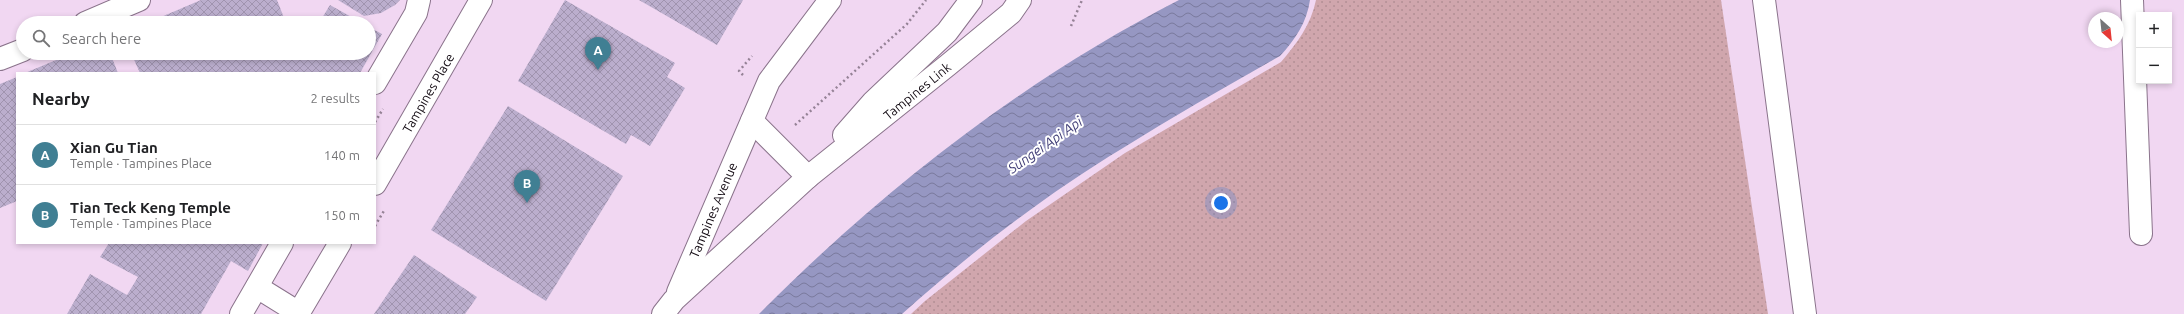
<!DOCTYPE html>
<meta charset="utf-8">
<style>
:root{--surface:#fff;--page:#f2f2f2;--text:#202124;--muted:#757577;--line:#e0e0e0;--accent:#407f93}
body{margin:0;font-family:Ubuntu,sans-serif;background:var(--page);color:var(--text)}
.controls{position:absolute;right:12px;top:12px;display:grid;overflow:hidden;border-radius:0px;box-shadow:0 2px 6px #0003}
.controls button{width:36px;height:36px;display:grid;place-items:center;padding:0;border:0;border-bottom:1px solid var(--line);background:var(--surface);color:var(--text);font:20px sans-serif}
.compass{position:absolute;left:2088px;top:12px;width:36px;height:36px;border-radius:50%;background:var(--surface);box-shadow:0 2px 6px #0003;rotate:153deg}
.you{position:absolute;left:1221px;top:203px;width:14px;height:14px;margin:-10px;border:3px solid #fff;border-radius:50%;background:#1a73e8;box-shadow:0 0 0 6px #1a73e833}
.badge{display:grid;place-items:center;width:26px;height:26px;border-radius:50%;background:var(--accent);color:#fff;font-size:13px;font-weight:700}
.pin{position:absolute;translate:-50% -33px;filter:drop-shadow(0 1px 2px #0008)}
.pin::after{content:'';position:absolute;top:21px;width:14px;height:12px;background:inherit;clip-path:polygon(0 0,100% 0,50% 100%)}
.list{margin:0;padding:0;list-style:none}
h2{display:flex;justify-content:space-between;align-items:center;height:52px;margin:0;padding:0 16px;font-size:17px}
h2 small{font-size:13px;font-weight:400;color:var(--muted)}
.list li{display:grid;grid-template-columns:26px 1fr auto;gap:12px;align-items:center;box-sizing:border-box;height:60px;padding:0 16px;border-top:1px solid var(--line)}
.list b{display:block;font-size:15px;white-space:nowrap}
.list p{margin:0;font-size:13px;white-space:nowrap;color:var(--muted)}
.list em{font-size:13px;font-style:normal;color:var(--muted)}
.icon{flex:none;width:22px;height:22px;fill:none;stroke:currentColor;stroke-width:2;stroke-linecap:round;stroke-linejoin:round}
.map{position:relative;flex:none;width:2184px;height:314px;overflow:hidden}
.search{position:absolute;background:var(--surface);box-shadow:0 2px 6px #0003;left:16px;top:16px;width:360px;height:44px;display:flex;align-items:center;gap:10px;box-sizing:border-box;padding:0 14px;border-radius:22px;color:var(--muted);font-size:15px}
.panel{position:absolute;background:var(--surface);box-shadow:0 2px 6px #0003;left:16px;top:72px;width:360px;height:172px;border-radius:0px}
.map>svg:first-child{display:block}
.grass{fill:url(#grass-dots)}
.water{fill:url(#water-waves)}
.building{fill:url(#building-cross-hatch)}
.lines{fill:none;stroke-linecap:round;stroke-linejoin:round}
.minor-casing{stroke:#8a738b;stroke-width:24}
.path{stroke:#958296;stroke-width:2.5;stroke-dasharray:2 3;stroke-linecap:butt}
.minor{stroke:#fff;stroke-width:22}
.labels{text-anchor:middle;stroke-width:4;stroke-linejoin:round;paint-order:stroke}
.street-label{font-size:13px;fill:#120a12;stroke:#fff}
.water-label{font-size:14px;font-style:italic;fill:#413e77;stroke:#fff}
</style>
<div class="map">
<svg width="2184" height="314" viewBox="0 0 2184 314">
<defs>
<pattern id="grass-dots" width="8" height="8" patternUnits="userSpaceOnUse"><rect width="8" height="8" fill="#d0a6ad"/><path d="M2 2h.1M6 6h.1" fill="none" stroke="#b28e94" stroke-width="1.8" stroke-linecap="round"/></pattern>
<pattern id="water-waves" width="16" height="10" patternUnits="userSpaceOnUse"><rect width="16" height="10" fill="#9697c2"/><path d="M0 5q4-4 8 0t8 0" fill="none" stroke="#79799c"/></pattern>
<pattern id="building-cross-hatch" width="8" height="8" patternUnits="userSpaceOnUse"><rect width="8" height="8" fill="#bbaecd"/><path d="M0 0l8 8M0 8l8-8" fill="none" stroke="#a094af"/></pattern>
</defs>
<rect width="100%" height="100%" fill="#f1d7f2"/>
<path class="grass" d="M1316 0H1721L1768 314H911L925 301 1026 221 1125 153 1281 62C1297 43 1311 25 1316 0Z"/>
<path class="water" d="M1179 0H1310C1307 22 1295 40 1280 56 1227 86 1174 116 1123 148 1045 195 970 253 902 314H759C882 190 1023 80 1179 0Z"/>
<g class="building">
<path d="M201 0H277L286 23H147Z"/>
<path d="M338 0H400L395 5 381 13 364 16Z"/>
<path d="M565 0 675 63 667 77 685 88 650 146 631 135 626 144 518 81Z"/>
<path d="M639 0H743L717 45Z"/>
<path d="M330 5 362 23H319Z"/>
<path d="M369 27 382 34 360 73H140L131 53H369Z"/>
<path d="M73 53H110L118 73H25Z"/>
<path d="M17 77V201L0 208V84Z"/>
<path d="M508 106 623 176 546 301 431 230Z"/>
<path d="M109 243H263L248 271 231 261 201 314H67L90 274 127 295 138 277 100 257Z"/>
<path d="M414 255 477 297 465 314H374Z"/>
</g>
<g class="lines">
<defs>
<g id="minor">
<path d="M1764 0 1805 314"/>
<path d="M2132 0 2141 234"/>
<path d="M85 23 139 0"/>
<path d="M0 59 23 50"/>
<path d="M375 83 416 13 419 0"/>
<path d="M752 121 808 177"/>
<path d="M844 135 873 102 947 32 971 0"/>
<path d="M375 184 481 0"/>
<path d="M257 287 299 313"/>
<path d="M678 292 769 81 830 0"/>
<path d="M241 314 282 243"/>
<path d="M298 314 340 243"/>
<path d="M663 314 674 300 808 177 948 65 1011 13 1020 0"/>
</g>
</defs>
<use href="#minor" class="minor-casing"/>
<g class="path">
<path d="M1071 26 1082 0"/>
<path d="M743 75 739 71 752 56"/>
<path d="M375 122 383 109"/>
<path d="M795 125 907 24 926 0"/>
<path d="M375 226 385 209"/>
</g>
<use href="#minor" class="minor"/>
</g>
<g class="labels">
<g class="street-label">
<text transform="translate(917 91) rotate(-39)" y="5">Tampines Link</text>
<text transform="translate(428 93) rotate(-60)" y="5">Tampines Place</text>
<text transform="translate(713 210) rotate(-67)" y="5">Tampines Avenue</text>
</g>
<g class="water-label">
<text transform="translate(1045 145) rotate(-35)" y="5">Sungei Api Api</text>
</g>
</g>
</svg>
<div class="controls">
<button>+</button>
<button>−</button>
</div>
<svg class="compass" viewBox="-18 -18 36 36"><path d="M0-13l5 13h-10z" fill="#e53935"/><path d="M0 13l5-13h-10z" fill="#757577"/></svg>
<div class="you"></div>
<div class="pin badge" style="left:598px;top:70px">A</div>
<div class="pin badge" style="left:527px;top:203px">B</div>
<div class="search"><svg class="icon" aria-label="search" viewBox="0 0 24 24"><circle cx="10" cy="10" r="6"/><path d="M15 15l6 6"/></svg>Search here</div>
<section class="panel">
<h2>Nearby<small>2 results</small></h2>
<ul class="list">
<li><span class="badge">A</span><div><b>Xian Gu Tian</b><p>Temple · Tampines Place</p></div><em>140 m</em></li>
<li><span class="badge">B</span><div><b>Tian Teck Keng Temple</b><p>Temple · Tampines Place</p></div><em>150 m</em></li>
</ul>
</section>
</div>
